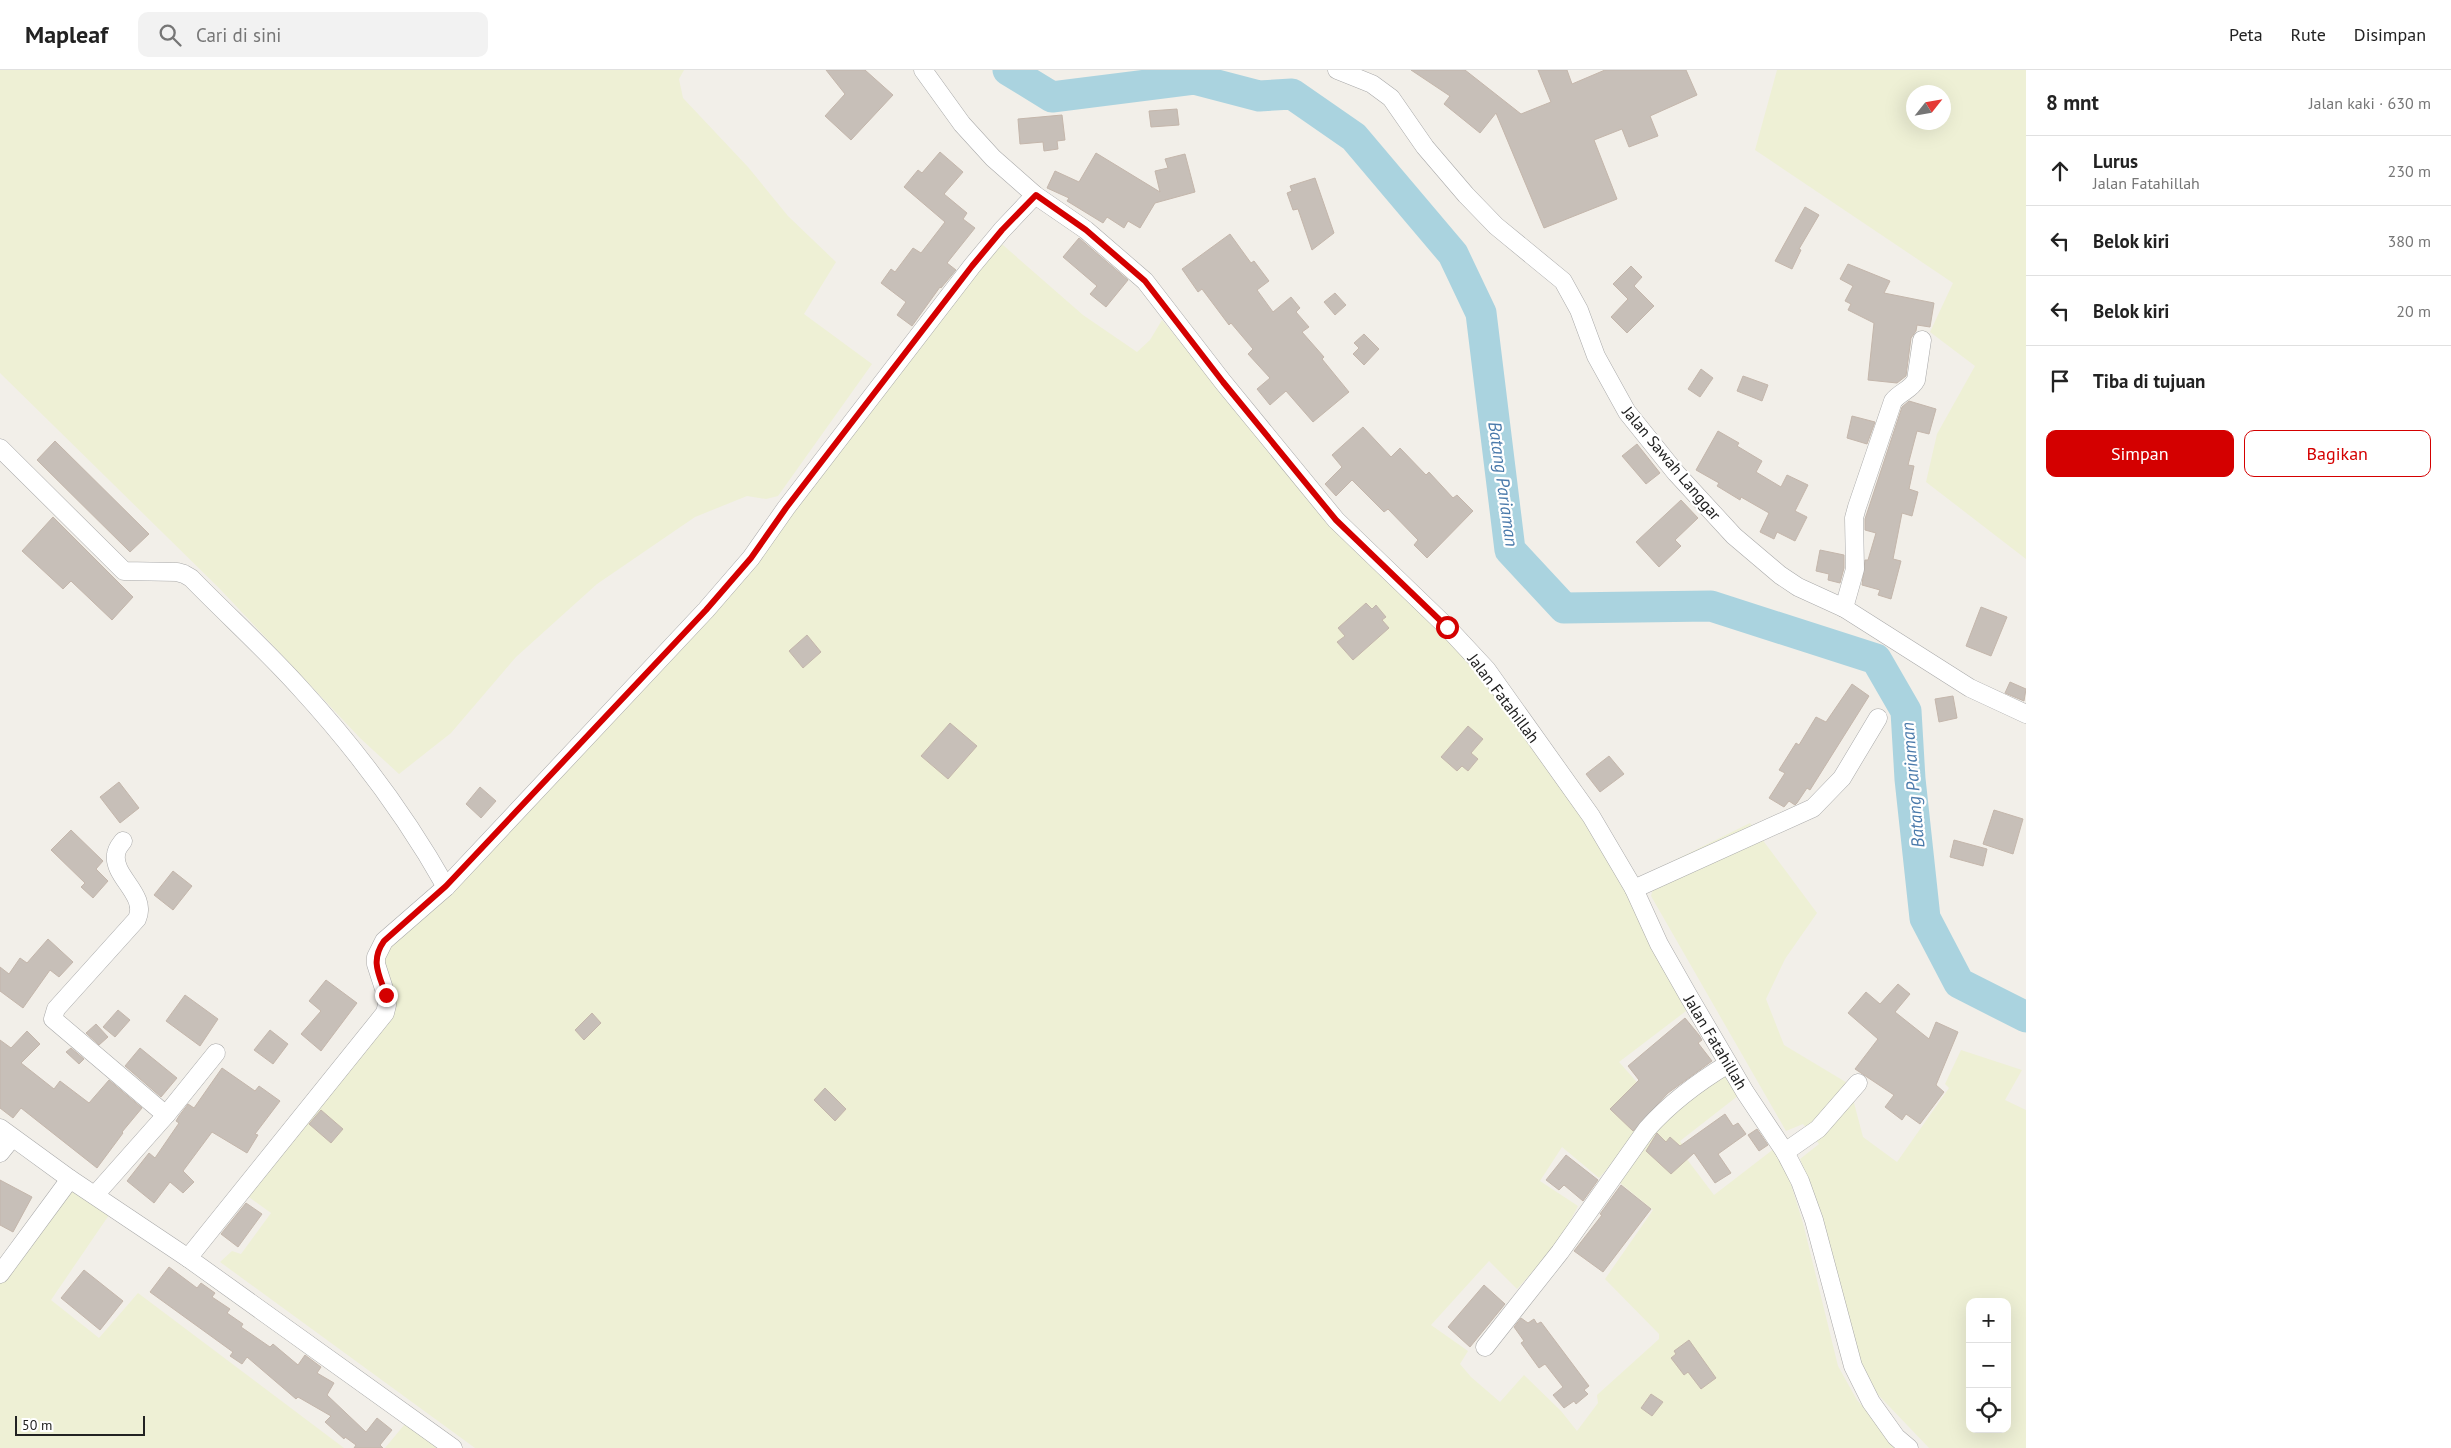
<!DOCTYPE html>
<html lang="id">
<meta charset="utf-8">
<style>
:root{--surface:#fff;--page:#f2f2f2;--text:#222;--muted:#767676;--line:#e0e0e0;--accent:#d40000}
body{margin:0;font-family:"PT Sans",sans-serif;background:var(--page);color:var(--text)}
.controls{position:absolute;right:15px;bottom:15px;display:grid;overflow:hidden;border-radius:10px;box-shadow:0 5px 20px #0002}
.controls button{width:45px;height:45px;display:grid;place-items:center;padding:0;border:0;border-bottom:1px solid var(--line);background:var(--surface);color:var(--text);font:25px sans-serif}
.compass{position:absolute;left:1906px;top:15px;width:45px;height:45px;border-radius:50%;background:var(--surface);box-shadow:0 5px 20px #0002;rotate:59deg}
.scale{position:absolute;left:15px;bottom:12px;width:130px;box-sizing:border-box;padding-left:5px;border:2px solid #222;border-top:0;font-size:14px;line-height:18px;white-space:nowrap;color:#222;-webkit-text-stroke:4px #fff;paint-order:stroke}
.stop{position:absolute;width:15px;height:15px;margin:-11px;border:4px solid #d40000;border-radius:50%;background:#fff}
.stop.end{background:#d40000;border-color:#fff;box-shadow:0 1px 5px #0008}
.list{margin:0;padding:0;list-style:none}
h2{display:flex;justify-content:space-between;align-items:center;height:65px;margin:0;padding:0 20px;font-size:21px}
h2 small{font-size:16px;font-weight:400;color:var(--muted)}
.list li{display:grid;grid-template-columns:32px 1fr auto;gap:15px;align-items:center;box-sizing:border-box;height:70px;padding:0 20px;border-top:1px solid var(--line)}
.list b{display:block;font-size:19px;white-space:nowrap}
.list p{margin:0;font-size:16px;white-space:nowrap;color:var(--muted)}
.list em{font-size:16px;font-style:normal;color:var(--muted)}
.actions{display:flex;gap:10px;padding:15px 20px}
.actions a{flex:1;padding:11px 0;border:1px solid var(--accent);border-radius:10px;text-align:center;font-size:18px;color:var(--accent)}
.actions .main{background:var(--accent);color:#fff}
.icon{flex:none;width:28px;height:28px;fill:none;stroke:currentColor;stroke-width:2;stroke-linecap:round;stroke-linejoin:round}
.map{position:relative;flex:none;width:2026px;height:1378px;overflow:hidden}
header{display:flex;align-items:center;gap:30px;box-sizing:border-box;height:70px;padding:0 25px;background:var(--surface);border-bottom:1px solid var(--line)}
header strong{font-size:24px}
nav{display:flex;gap:28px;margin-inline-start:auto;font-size:18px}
.search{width:350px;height:45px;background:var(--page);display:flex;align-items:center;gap:12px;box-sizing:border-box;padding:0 18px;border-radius:10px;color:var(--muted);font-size:19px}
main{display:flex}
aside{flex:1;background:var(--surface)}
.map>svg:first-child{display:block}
.farmland{fill:#eef0d5;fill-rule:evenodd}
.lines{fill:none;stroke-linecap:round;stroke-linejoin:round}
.river{stroke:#aad3df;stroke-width:31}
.building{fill:#c7bfb8;stroke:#c4b6ab}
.minor-casing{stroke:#a9a9a9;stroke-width:19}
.minor{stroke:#fff;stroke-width:18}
.route{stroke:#d40000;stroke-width:6}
.labels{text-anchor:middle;stroke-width:4.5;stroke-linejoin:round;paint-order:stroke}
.street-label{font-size:16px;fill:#222;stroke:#fff}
.water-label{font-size:18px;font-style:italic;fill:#4a7aab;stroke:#fff}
</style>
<header>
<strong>Mapleaf</strong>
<div class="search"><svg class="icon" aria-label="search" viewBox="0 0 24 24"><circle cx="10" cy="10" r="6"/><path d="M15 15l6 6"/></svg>Cari di sini</div>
<nav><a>Peta</a><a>Rute</a><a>Disimpan</a></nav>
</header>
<main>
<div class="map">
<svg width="2026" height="1378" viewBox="0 0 2026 1378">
<rect width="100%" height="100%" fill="#f2efe9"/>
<g class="farmland">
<path d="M0 0H684L679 9 683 28 748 97 788 146 836 192 804 244 872 294 778 426 766 429 747 426 695 447 597 514 516 587 451 663 399 704 360 668 219 518 0 303Z"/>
<path d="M1777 0H2026V489L1926 412 1937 364 1975 296 1930 262 1953 213 1755 80ZM1944 22V52H1914V22Z"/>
<path d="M995 168 1083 245 1137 282 1150 270 1162 250 1228 329 1457 573 1583 746 1621 807 1647 868 1686 941 1619 992 1660 1038 1599 1108 1562 1077 1540 1111 1578 1136 1558 1174 1517 1219 1489 1191 1431 1255 1468 1281 1460 1294 1471 1307 1500 1332 1524 1305 1561 1341 1577 1361 1598 1333 1597 1325 1659 1269V1264L1605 1209 1653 1140 1614 1108 1658 1052 1721 999 1739 1025 1680 1071 1683 1076 1680 1080 1714 1125 1775 1078 1789 1108 1803 1153 1838 1296 1857 1330 1901 1378H475L220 1192 232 1181 241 1184 271 1143 242 1122 392 928 380 881 726 523Z"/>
<path d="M1750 753 1817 843 1785 889 1766 929 1784 975 1849 1014 1863 1067 1897 1092 1949 1018 1945 1014 1961 980 2022 1000 2005 1030 2026 1040V1378H1929L1864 1310 1823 1149 1800 1089 1819 1074 1803 1054 1786 1061 1651 826 1659 798ZM1970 1232H2007V1359H1970Z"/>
<path d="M64 1114 109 1145 51 1230 99 1268 138 1223 344 1378H0V1211Z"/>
<path d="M405 1354 437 1378H385Z"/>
</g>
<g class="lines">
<path class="river" d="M1008 0 1052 27 1194 9 1259 26 1292 24 1354 67 1453 184 1481 243 1510 480 1564 538 1711 536 1876 589 1906 641 1910 709 1925 848 1959 913 2026 947"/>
</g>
<g class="building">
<path d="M826 0H865L893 25 851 70 825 46 845 24Z"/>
<path d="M1411 0H1465L1521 44 1551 32 1538 0H1567L1572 14 1605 0H1686L1697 25 1650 46 1658 66 1629 77 1622 59 1594 70 1617 129 1544 158 1496 43 1480 63 1444 34 1450 26Z"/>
<path d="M1177 39 1179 55 1151 57 1149 41Z"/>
<path d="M1062 45 1065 70 1057 71 1058 79 1044 81 1043 72 1020 74 1018 49Z"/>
<path d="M940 82 963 102 944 124 967 143 963 149 975 158 947 193 956 200 941 218 940 217 912 256 897 245 906 232 881 213 891 199 895 202 913 178 921 183 945 152 904 117 918 100 922 103Z"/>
<path d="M1096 83 1160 122 1155 101 1168 98 1165 89 1185 84 1195 122 1155 133 1140 158 1128 151 1124 158 1107 147 1103 153 1067 131 1069 128 1047 118 1055 101 1079 112Z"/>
<path d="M1315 108 1334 163 1312 180 1298 139 1293 140 1287 123 1292 121 1290 116Z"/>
<path d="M1805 137 1819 145 1799 179 1801 180 1792 199 1775 191Z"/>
<path d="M1230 164 1251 193 1254 191 1269 211 1257 220 1273 242 1291 227 1300 238 1296 242 1309 257 1302 262 1324 287 1322 289 1349 322 1313 352 1286 321 1270 335 1257 319 1270 308 1248 284 1253 279 1231 253 1229 255 1202 219 1198 222 1182 199Z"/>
<path d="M1079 168 1128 210 1106 237 1090 224 1097 216 1063 187Z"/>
<path d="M1848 194 1890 211 1884 223 1934 233 1930 257 1917 255 1916 261 1911 268 1906 306 1897 313 1868 310 1874 253 1848 240 1851 234 1845 231 1853 216 1840 209Z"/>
<path d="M1631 196 1642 207 1634 216 1654 236 1627 263 1611 247 1628 229 1613 214Z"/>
<path d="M1335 223 1346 235 1335 245 1324 232Z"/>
<path d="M1364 264 1379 279 1364 295 1353 284 1359 278 1354 273Z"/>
<path d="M1701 299 1713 308 1700 327 1688 319Z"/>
<path d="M1743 306 1768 315 1762 331 1737 321Z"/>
<path d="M1909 331 1936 339 1929 364 1917 361 1908 395 1914 396 1909 419 1918 422 1912 446 1902 443 1893 489 1901 491 1891 529 1878 525 1880 520 1862 515 1865 490H1868L1876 463 1865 460V449L1902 337Z"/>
<path d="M1852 346 1875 352 1867 374 1847 368Z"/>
<path d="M1363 357 1391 387 1400 378 1426 405 1429 402 1453 428 1457 425 1473 441 1427 488 1414 475 1418 470 1388 439 1384 442 1352 410 1336 426 1325 414 1342 397 1332 385Z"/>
<path d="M1718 361 1739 373 1737 376 1762 391 1756 402 1781 417 1787 405 1808 415 1795 441 1807 447 1795 471 1777 462 1774 469 1760 462 1769 443 1741 427 1740 430 1717 416 1719 413 1696 400Z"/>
<path d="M55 371 149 464 130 482 37 390Z"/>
<path d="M1637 374 1660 403 1646 414 1622 386Z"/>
<path d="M1681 430 1698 448 1675 470 1681 476 1659 497 1636 472Z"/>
<path d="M53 447 133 527 112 550 71 511 63 519 22 481Z"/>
<path d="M1820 480 1844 485V498L1840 513 1828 510 1829 504 1816 501Z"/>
<path d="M1366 533 1372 539 1376 535 1386 547 1382 550 1389 558 1353 590 1337 572 1345 566 1338 558Z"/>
<path d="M1981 537 2007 547 1991 586 1966 576Z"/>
<path d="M807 565 821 582 803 598 789 581Z"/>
<path d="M2010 612 2026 619 2024 631 2005 623Z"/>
<path d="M1852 614 1869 626 1810 720 1807 718 1797 733 1795 735 1789 731 1784 737 1769 728 1785 703 1779 700 1796 673 1799 675 1816 647 1826 652Z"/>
<path d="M1953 626 1957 648 1939 652 1935 629Z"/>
<path d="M950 653 977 676 948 709 921 686Z"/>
<path d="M1468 656 1483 669 1471 683 1478 689 1468 701 1462 696 1457 701 1441 687Z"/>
<path d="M1609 686 1624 704 1600 722 1586 704Z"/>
<path d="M119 712 139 738 120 753 100 727Z"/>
<path d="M480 717 496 731 481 748 466 734Z"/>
<path d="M1994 740 2023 749 2013 784 1983 774Z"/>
<path d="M71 760 103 791 96 799 108 811 93 828 81 817 85 813 51 780Z"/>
<path d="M1954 770 1987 779 1983 796 1950 787Z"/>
<path d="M173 801 192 816 173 840 154 825Z"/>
<path d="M48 869 73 892 59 907 50 900 23 938 0 921V897L9 904 20 888 27 893Z"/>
<path d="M326 910 357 933 321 981 301 964 321 941 309 931Z"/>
<path d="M1898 914 1910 924 1895 942 1929 969 1936 952 1958 962 1936 1015 1944 1022 1920 1054 1906 1044 1902 1050 1885 1037 1894 1025 1855 999 1878 969 1848 943 1866 922 1880 934Z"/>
<path d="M185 925 218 949 200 976 166 951Z"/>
<path d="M118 940 130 950 115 967 103 957Z"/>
<path d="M592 943 601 953 584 970 575 960Z"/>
<path d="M1685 948 1699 965 1702 970 1698 973 1712 991 1668 1023 1633 1061 1610 1039 1639 1010 1628 996Z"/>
<path d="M96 954 108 967 99 975 86 963Z"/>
<path d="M270 960 288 974 273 994 254 980Z"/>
<path d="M27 961 40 974 21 993 54 1019 60 1011 89 1033 109 1010 142 1038 122 1062 123 1063 97 1098 21 1038 13 1048 0 1038V970L11 978Z"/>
<path d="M71 978 84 989 79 994 66 982Z"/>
<path d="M140 978 177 1008 161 1027 125 996Z"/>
<path d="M222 998 255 1021 259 1016 280 1031 255 1064 258 1065 247 1083 212 1062 183 1101 194 1112 183 1123 170 1112 154 1133 127 1111 149 1083 155 1088 179 1053 176 1051 179 1046 188 1034 194 1038Z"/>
<path d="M825 1018 846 1039 835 1051 814 1030Z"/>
<path d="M321 1040 343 1059 331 1073 309 1054Z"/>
<path d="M1725 1044 1733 1056 1738 1053 1746 1064 1718 1084 1731 1103 1715 1113 1694 1083 1671 1104 1646 1081 1657 1063 1666 1072 1670 1067 1680 1076Z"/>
<path d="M1757 1059 1768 1075 1759 1081 1748 1065Z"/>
<path d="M1566 1085 1598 1110 1583 1131 1564 1115 1559 1120 1546 1110Z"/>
<path d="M0 1110 32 1127 13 1162 0 1155Z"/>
<path d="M1621 1115 1651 1139 1603 1202 1574 1181 1602 1145 1600 1144Z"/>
<path d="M246 1133 262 1144 238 1177 221 1164Z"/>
<path d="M169 1197 197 1218 201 1213 215 1223 212 1227 230 1239 227 1243 243 1254 241 1257 270 1277 273 1274 298 1295 305 1285 321 1297 317 1303 334 1313 327 1325 366 1362 377 1348 392 1360 380 1375 383 1378H354L356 1375 345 1367 344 1369 325 1352 331 1346 298 1327 296 1329 247 1287 242 1294 230 1286 233 1282 150 1222Z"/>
<path d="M84 1200 123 1231 100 1260 61 1228Z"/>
<path d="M1484 1215 1505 1234 1470 1277 1448 1257Z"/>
<path d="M1521 1248 1528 1253 1534 1249 1537 1254 1541 1252 1589 1316 1584 1320 1588 1324 1576 1334 1574 1331 1564 1338 1553 1325 1563 1317 1545 1294 1539 1298 1521 1273 1524 1271 1514 1257Z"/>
<path d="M1689 1270 1716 1308 1701 1319 1688 1302 1684 1305 1671 1288 1676 1284 1674 1281Z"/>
<path d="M1651 1324 1663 1332 1652 1346 1641 1338Z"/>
</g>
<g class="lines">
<defs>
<g id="minor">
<path d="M923 0 962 54 993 88 1035 125 1086 160 1145 211 1223 312 1336 450 1447 557 1487 600 1591 746 1634 819 1659 874 1688 925 1745 1022 1785 1082 1800 1111 1814 1150 1853 1296 1871 1332 1896 1367 1909 1378"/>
<path d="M1337 0 1372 14 1391 28 1425 77 1466 125 1496 156 1563 211 1579 240 1596 286 1627 342 1676 403 1734 466 1780 505 1798 517 1844 538 1970 618 2026 644"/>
<path d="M0 378 124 501 177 502 184 504 191 508C227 545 266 580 300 618 355 678 406 746 446 817"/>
<path d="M1844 538 1855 499 1854 448 1857 437 1893 331C1900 322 1911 320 1916 310L1922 270"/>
<path d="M123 771C120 775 116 779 116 785 113 807 148 825 137 849L56 939 53 949 166 1045"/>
<path d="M1634 819 1813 738 1842 708 1878 648"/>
<path d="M0 1058 70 1109 188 1188 385 943 387 935 386 925 376 894V887L384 871 446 817 706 540 751 488 786 438 972 196 1002 160 1035 125"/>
<path d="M1785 1082 1818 1059 1858 1013"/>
<path d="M0 1083 12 1068"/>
<path d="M95 1125 166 1045 216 983"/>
<path d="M188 1188 453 1378"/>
<path d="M0 1204 70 1109"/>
<path d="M1485 1277 1560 1182 1647 1059C1671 1032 1698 1012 1728 994"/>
</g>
</defs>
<use href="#minor" class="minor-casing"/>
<use href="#minor" class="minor"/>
</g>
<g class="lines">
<path class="route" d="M386 925C379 904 370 891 384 871L446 816 706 540 751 488 786 438 972 196 1002 160 1036 125 1086 160 1145 211 1223 312 1336 450 1447 557"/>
</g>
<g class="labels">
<g class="street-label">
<text transform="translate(1672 393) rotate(50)" y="6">Jalan Sawah Langgar</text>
<text transform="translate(1504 628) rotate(53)" y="6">Jalan Fatahillah</text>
<text transform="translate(1716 972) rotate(59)" y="6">Jalan Fatahillah</text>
</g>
<g class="water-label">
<text transform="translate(1503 414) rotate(82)" y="6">Batang Pariaman</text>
<text transform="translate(1913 715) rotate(-95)" y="6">Batang Pariaman</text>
</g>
</g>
</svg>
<div class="controls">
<button>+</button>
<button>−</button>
<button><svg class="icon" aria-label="locate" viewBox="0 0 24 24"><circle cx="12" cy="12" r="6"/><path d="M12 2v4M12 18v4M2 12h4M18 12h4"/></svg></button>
</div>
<svg class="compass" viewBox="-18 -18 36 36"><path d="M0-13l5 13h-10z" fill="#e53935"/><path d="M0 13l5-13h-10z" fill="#767676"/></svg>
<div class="scale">50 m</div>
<div class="stop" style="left:1447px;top:557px"></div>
<div class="stop end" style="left:386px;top:925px"></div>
</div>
<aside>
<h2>8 mnt<small>Jalan kaki · 630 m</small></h2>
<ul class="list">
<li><svg class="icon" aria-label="ahead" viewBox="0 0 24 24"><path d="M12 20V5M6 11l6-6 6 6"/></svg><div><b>Lurus</b><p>Jalan Fatahillah</p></div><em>230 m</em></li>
<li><svg class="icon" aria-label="left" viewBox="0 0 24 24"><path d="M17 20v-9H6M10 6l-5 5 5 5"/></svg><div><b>Belok kiri</b></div><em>380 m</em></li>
<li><svg class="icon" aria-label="left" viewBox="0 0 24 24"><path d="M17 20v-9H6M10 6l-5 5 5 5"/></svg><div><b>Belok kiri</b></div><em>20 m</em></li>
<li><svg class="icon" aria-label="arrive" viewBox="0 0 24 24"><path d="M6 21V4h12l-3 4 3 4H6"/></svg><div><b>Tiba di tujuan</b></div></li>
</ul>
<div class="actions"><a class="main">Simpan</a><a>Bagikan</a></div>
</aside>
</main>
